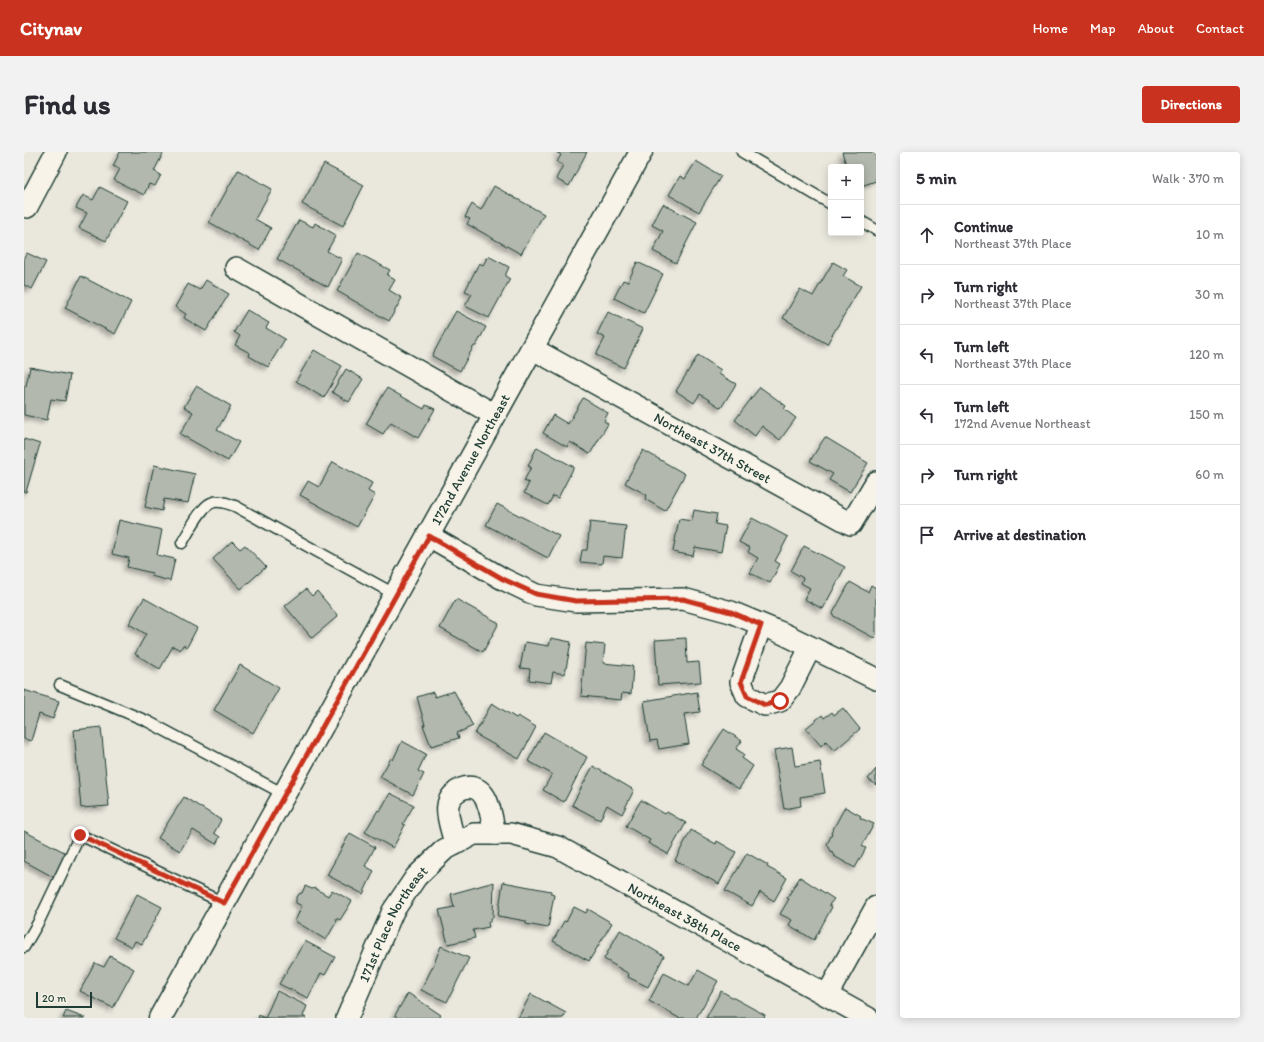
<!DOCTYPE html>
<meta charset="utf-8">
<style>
:root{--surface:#fff;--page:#f2f2f3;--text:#2b2b33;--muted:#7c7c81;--line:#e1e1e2;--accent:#c8321e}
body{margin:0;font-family:Itim,sans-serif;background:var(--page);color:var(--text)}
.controls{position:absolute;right:12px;top:12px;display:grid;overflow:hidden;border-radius:4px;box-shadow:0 2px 10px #0003}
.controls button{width:36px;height:36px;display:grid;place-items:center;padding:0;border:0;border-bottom:1px solid var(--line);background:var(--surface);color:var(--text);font:20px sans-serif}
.scale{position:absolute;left:12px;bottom:10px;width:56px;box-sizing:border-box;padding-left:4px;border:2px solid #1f3d34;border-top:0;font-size:11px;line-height:14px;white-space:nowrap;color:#1f3d34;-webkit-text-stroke:3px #f7f3e8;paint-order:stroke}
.stop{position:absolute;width:12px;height:12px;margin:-9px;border:3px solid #c8321e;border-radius:50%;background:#fff}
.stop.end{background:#c8321e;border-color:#fff;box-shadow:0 1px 4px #0008}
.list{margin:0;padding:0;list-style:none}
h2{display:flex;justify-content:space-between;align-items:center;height:52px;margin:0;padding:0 16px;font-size:17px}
h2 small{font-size:13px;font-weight:400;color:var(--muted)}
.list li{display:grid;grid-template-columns:26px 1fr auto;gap:12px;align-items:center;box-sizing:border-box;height:60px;padding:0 16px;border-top:1px solid var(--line)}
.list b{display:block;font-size:15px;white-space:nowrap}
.list p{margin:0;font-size:13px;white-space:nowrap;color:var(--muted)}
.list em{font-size:13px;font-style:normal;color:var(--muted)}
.icon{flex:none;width:22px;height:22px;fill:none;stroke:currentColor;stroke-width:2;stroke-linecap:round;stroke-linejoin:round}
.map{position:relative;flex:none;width:852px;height:866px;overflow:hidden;border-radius:4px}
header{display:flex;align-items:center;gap:24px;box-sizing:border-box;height:56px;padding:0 20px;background:var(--accent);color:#fff}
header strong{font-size:19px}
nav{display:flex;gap:22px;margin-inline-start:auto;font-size:14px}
.intro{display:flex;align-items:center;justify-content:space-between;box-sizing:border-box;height:96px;padding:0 24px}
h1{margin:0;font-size:28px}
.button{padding:10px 18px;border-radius:4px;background:var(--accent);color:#fff;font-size:14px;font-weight:700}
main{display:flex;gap:24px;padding:0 24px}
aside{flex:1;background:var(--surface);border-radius:4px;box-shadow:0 2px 10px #0003}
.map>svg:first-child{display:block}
.building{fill:#b2b8ae;stroke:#1f3d34;filter:url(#shadow)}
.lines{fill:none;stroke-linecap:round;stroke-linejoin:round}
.lane-casing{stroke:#1f3d34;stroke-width:13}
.street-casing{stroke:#1f3d34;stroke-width:24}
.secondary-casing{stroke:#1f3d34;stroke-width:25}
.lane{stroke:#f7f3e8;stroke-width:10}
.street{stroke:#f7f3e8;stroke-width:21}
.secondary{stroke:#f7f3e8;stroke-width:22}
.route{stroke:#c8321e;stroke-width:5}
.labels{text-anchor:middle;stroke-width:3;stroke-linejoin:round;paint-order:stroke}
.street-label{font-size:14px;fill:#1f3d34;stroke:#f7f3e8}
</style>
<header>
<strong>Citynav</strong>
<nav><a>Home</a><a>Map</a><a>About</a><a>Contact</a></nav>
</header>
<div class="intro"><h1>Find us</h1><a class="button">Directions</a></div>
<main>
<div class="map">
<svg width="852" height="866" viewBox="0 0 852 866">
<defs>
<filter id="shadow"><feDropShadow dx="-3.5" dy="3.5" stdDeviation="2" flood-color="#0004"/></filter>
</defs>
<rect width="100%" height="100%" fill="#eae8dd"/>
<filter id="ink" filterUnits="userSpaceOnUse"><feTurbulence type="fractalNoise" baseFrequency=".025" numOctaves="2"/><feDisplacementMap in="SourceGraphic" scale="8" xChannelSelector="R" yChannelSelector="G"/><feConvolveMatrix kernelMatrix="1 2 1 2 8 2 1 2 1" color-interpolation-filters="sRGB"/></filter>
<g filter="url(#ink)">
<g class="building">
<path d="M96 0H140L130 19 137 23 131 34 125 32 120 43 90 28 96 17 89 14Z"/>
<path d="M532 0H563L545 34 532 27 539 13 533 10 537 3Z"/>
<path d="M818 0H852V29L837 34V15H823Z"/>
<path d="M672 9 697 24 675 60 645 43 656 24 661 27Z"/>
<path d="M300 12 340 33 319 74 278 52Z"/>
<path d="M214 18 248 37 231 67 247 76 235 98 185 70Z"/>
<path d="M470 34 520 62 497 102 443 72 446 67 441 65 448 52 457 58Z"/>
<path d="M76 35 103 49 82 89 55 76 63 61 52 56 59 43 69 48Z"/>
<path d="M639 52 673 70 652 111 629 99 639 79 628 73Z"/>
<path d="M275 68 289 75 291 71 312 83 303 99 318 107 304 135 253 107Z"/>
<path d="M3 101 22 110 8 137 0 133V106Z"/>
<path d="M334 101 366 118 363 123 371 128 365 138 378 146 365 169 313 139Z"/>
<path d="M464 104 485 115 481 124 486 127 465 166 441 154 448 142 441 139 455 111 459 113Z"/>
<path d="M613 110 639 122 620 161 590 146 599 128 604 130Z"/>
<path d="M809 110 823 118 819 124 837 134 803 192 759 166 776 137 789 144Z"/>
<path d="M57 124 107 150 91 182 41 156Z"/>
<path d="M182 128 205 142 182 179 160 166 162 162 151 155 164 132 176 138Z"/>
<path d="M223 158 245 171 242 176 261 187 244 215 225 204 226 201 211 193 216 184 210 180Z"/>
<path d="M432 159 462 175 452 194H450L436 219 408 204Z"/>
<path d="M584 160 619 177 600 216 572 203 581 186 573 182Z"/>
<path d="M290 198 318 214 300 246 272 229Z"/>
<path d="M674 203 697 218 695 222 712 232 697 256 676 242 670 251 652 239Z"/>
<path d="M6 215 46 223 41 249 27 247 23 268 0 263V234H2Z"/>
<path d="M322 217 339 227 325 250 308 240Z"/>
<path d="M172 234 207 254 193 278 215 290 204 309 156 282 169 260 160 255Z"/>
<path d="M736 235 762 254 760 257 772 266 756 288 738 274 731 284 711 268Z"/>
<path d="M363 236 400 257 402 253 411 257 394 286 367 270 359 282 342 272Z"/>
<path d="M559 246 584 261 580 269 584 272 566 302 546 290 543 295 519 281 529 263 544 272Z"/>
<path d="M801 285 844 311 826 340 805 328 809 322 786 309Z"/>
<path d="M0 287 16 292 2 340H0Z"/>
<path d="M513 295 550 315 534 346 529 344 524 353 500 341 505 331 500 329 507 315 504 314Z"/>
<path d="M619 298 661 322 641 359 621 347 623 343 601 331Z"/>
<path d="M309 310 348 331 344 339 351 343 333 375 276 343 284 329 295 335Z"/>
<path d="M130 313 171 322 164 351 140 347 138 359 121 355Z"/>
<path d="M473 352 535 384 524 406 462 373Z"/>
<path d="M670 358 693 362 691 372 702 374 697 400 671 395 669 404 649 400 655 367 668 369Z"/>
<path d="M728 366 764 385 751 409 756 412 746 431 726 421 734 406 724 400 726 396 715 390Z"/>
<path d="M95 368 138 378 133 403 151 407 146 429 127 424 128 421 103 415 105 406 88 402Z"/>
<path d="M566 370 602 374 598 406 579 404 578 412 556 410 558 398H563Z"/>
<path d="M208 389 216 397 221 393 242 415 217 437 189 407Z"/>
<path d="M780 394 821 415 799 457 780 447 786 436 777 431 779 426 767 419Z"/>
<path d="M826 430 844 440 847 433 852 436V483L850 486 808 463Z"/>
<path d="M282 437 288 444 293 439 314 464 288 486 261 454Z"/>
<path d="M120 446 173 476 163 495 159 493 156 498 149 494 136 517 111 502 122 482 105 472Z"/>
<path d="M432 447 475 471 459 500 416 476Z"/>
<path d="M527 486 547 490 541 522 529 520 527 531 505 528 506 517 496 516 501 490 525 494Z"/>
<path d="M662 486 663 511 675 510 677 530 634 533 631 488Z"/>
<path d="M562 491 581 493 579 511 609 514 607 542 598 541 597 548 557 544Z"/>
<path d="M216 513 255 536 229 581 190 558Z"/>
<path d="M0 538 35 549 29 567 15 562 7 589 0 587Z"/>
<path d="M430 539 449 574 433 581 435 586 407 594 399 573H401L393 545 409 540 411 545Z"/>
<path d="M673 540 676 560 660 562 665 592 635 597 633 588 626 589 620 549Z"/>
<path d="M468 551 492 566 494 564 512 575 495 607 451 582Z"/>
<path d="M819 556 836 577 810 599 802 589 797 594 782 576 798 563 800 566 808 560 810 563Z"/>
<path d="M77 575 85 654 57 656 50 578Z"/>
<path d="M700 577 718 589 712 597 720 602 718 606 729 614 715 637 677 613Z"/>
<path d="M520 580 563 605 540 650 519 638 528 622 504 609Z"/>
<path d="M378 589 402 602 394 619 400 622 389 643 356 625 367 606 369 608Z"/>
<path d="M768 595 771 614 796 610 801 641 776 645 777 654 760 657 750 598Z"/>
<path d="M569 614 610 638 598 662 583 653 576 668 548 653Z"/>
<path d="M852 617V633L844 627Z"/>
<path d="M366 641 390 653 379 672 381 673 369 696 341 680 354 658 356 659Z"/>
<path d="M160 645 197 668 190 681 196 685 192 692 169 678 156 699 134 686Z"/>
<path d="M617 648 641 662 643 660 662 671 644 702 624 691 626 688 602 674Z"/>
<path d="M821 655 837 664 836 666 850 672 838 694 842 696 831 716 810 704 803 692 808 682 807 681Z"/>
<path d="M667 678 692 692 693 689 712 700 695 732 651 708Z"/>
<path d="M0 679 44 702 31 726 0 709Z"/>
<path d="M326 681 351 695 341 714 350 719 339 742 303 723Z"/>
<path d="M723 701 744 713 743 715 763 726 750 749 736 740 728 754 701 739Z"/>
<path d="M776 725 810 747 805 753 808 755 790 788 765 773 768 768 756 762 765 747 763 746Z"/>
<path d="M470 730 469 766H467V769L464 770 465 775 449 778 451 786 424 792 415 758 430 755 427 742Z"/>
<path d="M479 730 527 739V742L530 743 524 776 502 772V769L474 764Z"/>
<path d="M281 734 288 737 291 736 304 744 308 738 328 749 316 768 312 766 313 769 302 788 271 769 278 754 272 751V747L275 742 278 741Z"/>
<path d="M113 742 138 755 118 792 111 789 108 795 90 786Z"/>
<path d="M550 755 562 761 564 757 588 771 565 809 529 789 540 769 542 770Z"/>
<path d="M596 778 640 804 624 835 604 825 605 822 580 807Z"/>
<path d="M281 789 311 805 301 823 297 821 284 846 255 832Z"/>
<path d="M417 794 445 806 423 850 397 838 409 814Z"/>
<path d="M86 804 110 817 89 856 56 839 71 811 80 815Z"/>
<path d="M674 818 694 829 672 866H655L625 849 640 821 665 834Z"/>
<path d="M253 839 283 854 279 864 282 866H234L235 863 241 866Z"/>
<path d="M697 839 741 863 740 866H682Z"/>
<path d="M384 841 417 863 415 866H375L371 863Z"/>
<path d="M507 842 542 861 539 866H494Z"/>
<path d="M42 859 61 866H39Z"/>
</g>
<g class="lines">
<defs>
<g id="lane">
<path d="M718 0 807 52"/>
<path d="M837 69 852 78"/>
<path d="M158 391C165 380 176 356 187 351 195 347 204 352 211 354L372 443"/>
<path d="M36 533 123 569 260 642"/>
<path d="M0 795 15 769 56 683 200 751"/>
</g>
<g id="street">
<path d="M3 55 32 0"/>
<path d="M212 116 471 263"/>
<path id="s1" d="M509 197 827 372 852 330"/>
<path d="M405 384 479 427 512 443 552 449 659 447 707 460 760 482 852 527"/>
<path d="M737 473 717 530 723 544 741 553 756 549 766 536 786 496"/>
<path d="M431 692C429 682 422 663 424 653 425 646 431 640 437 637 465 627 467 665 471 682"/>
<path d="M803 843 852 755"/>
<path id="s2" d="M323 866 369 759 392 725 420 698 450 682H487L534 695 844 866"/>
</g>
<g id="secondary">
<path id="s3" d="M136 866 617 0"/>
</g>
</defs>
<use href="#lane" class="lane-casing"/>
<use href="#street" class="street-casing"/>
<use href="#secondary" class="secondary-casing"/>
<use href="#lane" class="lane"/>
<use href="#street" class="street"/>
<use href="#secondary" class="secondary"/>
</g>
</g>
<g class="lines" filter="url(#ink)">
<path class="route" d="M56 683 200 751 405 384 479 427 512 442 552 449 659 447 707 460 737 473 717 530 723 544 741 553 756 549"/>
</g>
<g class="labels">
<g class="street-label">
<text dy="5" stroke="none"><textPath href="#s1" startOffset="205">Northeast 37th Street</textPath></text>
<text dy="5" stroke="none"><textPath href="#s3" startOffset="639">172nd Avenue Northeast</textPath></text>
<text dy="5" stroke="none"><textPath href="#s2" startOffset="461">Northeast 38th Place</textPath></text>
<text dy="5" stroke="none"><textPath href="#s2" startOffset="105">171st Place Northeast</textPath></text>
</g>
</g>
</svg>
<div class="controls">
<button>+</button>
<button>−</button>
</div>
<div class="scale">20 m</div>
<div class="stop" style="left:756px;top:549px"></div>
<div class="stop end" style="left:56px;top:683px"></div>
</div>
<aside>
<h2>5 min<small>Walk · 370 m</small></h2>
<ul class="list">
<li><svg class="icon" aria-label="ahead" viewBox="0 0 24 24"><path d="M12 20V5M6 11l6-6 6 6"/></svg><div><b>Continue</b><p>Northeast 37th Place</p></div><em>10 m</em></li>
<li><svg class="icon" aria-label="right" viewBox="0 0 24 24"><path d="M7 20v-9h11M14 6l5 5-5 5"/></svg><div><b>Turn right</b><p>Northeast 37th Place</p></div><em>30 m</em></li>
<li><svg class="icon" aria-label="left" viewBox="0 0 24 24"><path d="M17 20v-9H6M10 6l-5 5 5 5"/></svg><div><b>Turn left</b><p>Northeast 37th Place</p></div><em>120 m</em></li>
<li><svg class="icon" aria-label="left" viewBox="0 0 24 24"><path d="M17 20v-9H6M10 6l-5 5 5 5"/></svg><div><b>Turn left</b><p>172nd Avenue Northeast</p></div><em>150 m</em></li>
<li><svg class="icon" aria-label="right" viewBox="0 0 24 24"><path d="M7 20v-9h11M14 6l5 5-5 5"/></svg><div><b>Turn right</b></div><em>60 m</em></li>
<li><svg class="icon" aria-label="arrive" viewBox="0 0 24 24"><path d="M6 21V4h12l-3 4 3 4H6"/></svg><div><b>Arrive at destination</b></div></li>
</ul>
</aside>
</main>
